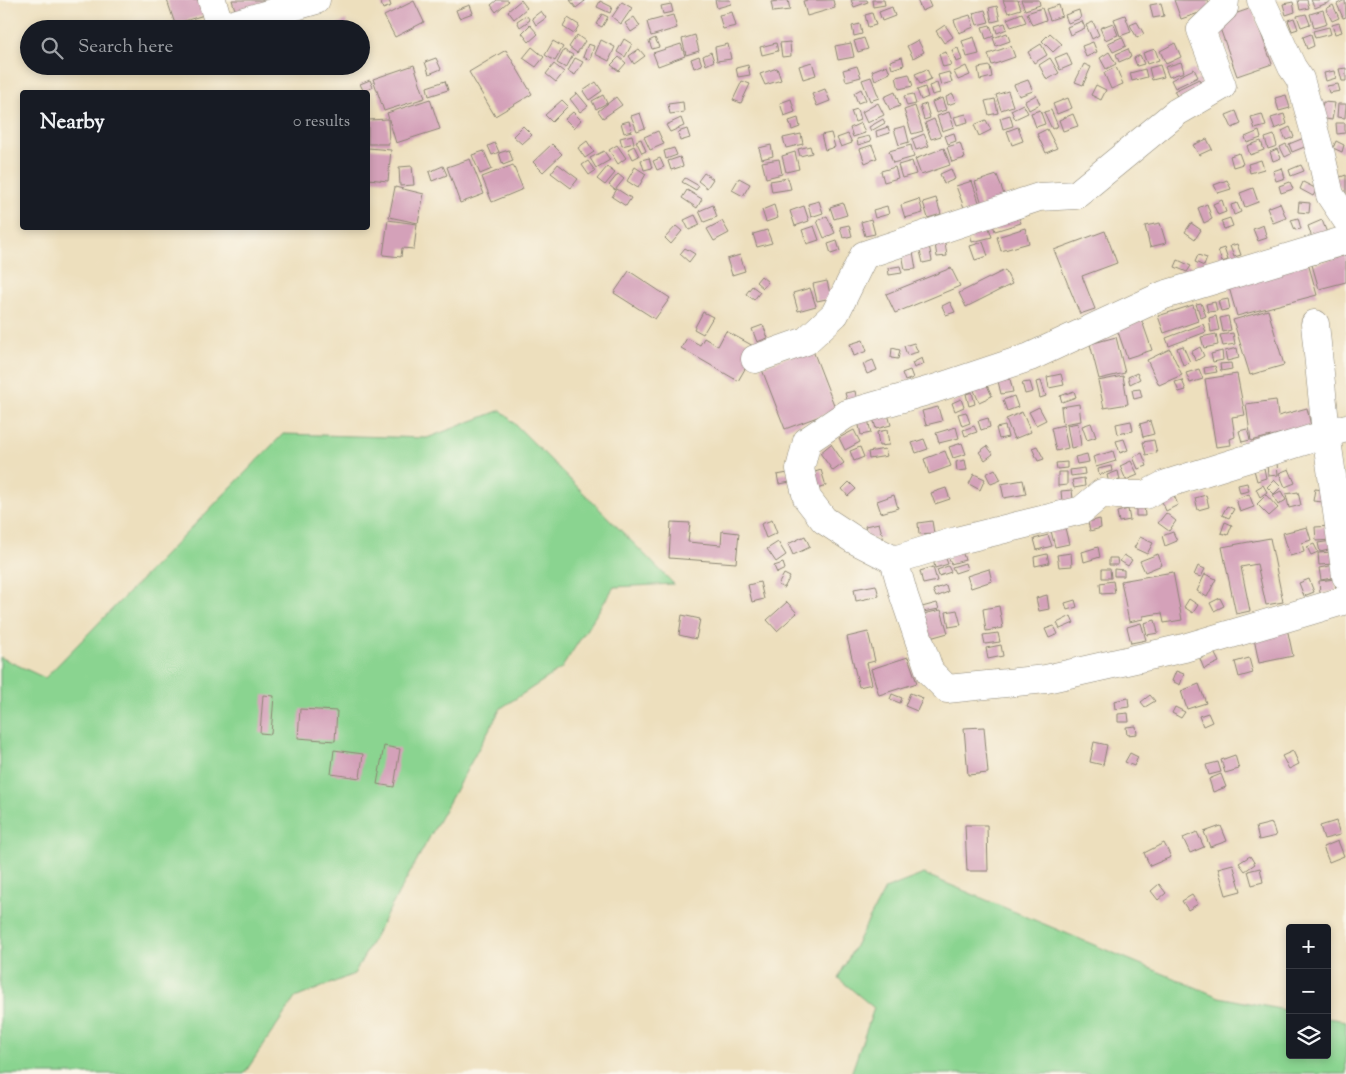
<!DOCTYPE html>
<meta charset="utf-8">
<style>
:root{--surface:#171b24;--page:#20242c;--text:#f1f3f6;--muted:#9ea1a6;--line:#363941}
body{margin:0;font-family:"Sorts Mill Goudy",serif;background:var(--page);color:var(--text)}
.controls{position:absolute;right:15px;bottom:15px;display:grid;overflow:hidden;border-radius:5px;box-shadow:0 2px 8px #0003}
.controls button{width:45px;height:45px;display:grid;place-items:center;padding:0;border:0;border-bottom:1px solid var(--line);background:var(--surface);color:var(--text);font:25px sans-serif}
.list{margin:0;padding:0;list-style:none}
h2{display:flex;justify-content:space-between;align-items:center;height:65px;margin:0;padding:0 20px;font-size:21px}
h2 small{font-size:16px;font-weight:400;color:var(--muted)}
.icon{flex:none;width:28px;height:28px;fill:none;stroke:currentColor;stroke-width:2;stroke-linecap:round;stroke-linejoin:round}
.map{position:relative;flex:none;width:1346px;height:1074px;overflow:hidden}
.search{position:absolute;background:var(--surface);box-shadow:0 2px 8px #0003;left:20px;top:20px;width:350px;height:55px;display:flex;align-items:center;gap:12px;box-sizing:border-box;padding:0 18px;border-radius:28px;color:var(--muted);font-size:19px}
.panel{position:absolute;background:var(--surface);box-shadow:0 2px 8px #0003;left:20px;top:90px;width:350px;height:140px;border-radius:5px}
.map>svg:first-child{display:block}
.green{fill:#8ad490;stroke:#5a805e}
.building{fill:#d4a1b9}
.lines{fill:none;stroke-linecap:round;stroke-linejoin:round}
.minor-casing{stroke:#8c8574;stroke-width:29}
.minor{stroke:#fff;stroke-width:28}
</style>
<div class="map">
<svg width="1346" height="1074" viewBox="0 0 1346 1074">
<rect width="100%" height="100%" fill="#fbf7ec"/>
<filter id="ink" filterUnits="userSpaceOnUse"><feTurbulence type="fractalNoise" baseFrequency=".02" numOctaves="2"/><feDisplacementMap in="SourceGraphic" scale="10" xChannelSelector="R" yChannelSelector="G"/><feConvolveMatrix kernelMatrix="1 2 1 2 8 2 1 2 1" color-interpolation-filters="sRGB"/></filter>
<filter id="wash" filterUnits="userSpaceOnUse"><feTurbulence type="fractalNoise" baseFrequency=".0096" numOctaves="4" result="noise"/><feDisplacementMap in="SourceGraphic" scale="20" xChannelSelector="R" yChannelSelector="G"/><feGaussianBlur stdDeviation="1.12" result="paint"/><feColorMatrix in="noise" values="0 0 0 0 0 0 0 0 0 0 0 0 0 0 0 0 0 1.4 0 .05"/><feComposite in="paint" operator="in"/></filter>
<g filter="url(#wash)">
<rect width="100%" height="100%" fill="#eddfbd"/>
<g class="green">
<path d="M501 410 674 584 614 587 561 669 501 708 354 974 295 998 244 1074H0V657L45 678 283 434 427 438Z"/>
<path d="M924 874 1219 997 1290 1011V1055H1327V1018L1346 1021V1074H851L874 1008 838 978 885 889Z"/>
</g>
<g id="blocks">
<g class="building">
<path d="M167 0H199L204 15 175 24Z"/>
<path d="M232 0H269L236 13Z"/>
<path d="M380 0H389L391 6 383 9Z"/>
<path d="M497 0H508L509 1 496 12 491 5Z"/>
<path d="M521 0 527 8 514 19 508 11Z"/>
<path d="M570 0H584L585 1 576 8Z"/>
<path d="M715 0H730L731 4 717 8Z"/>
<path d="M785 0H788L790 10 773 12 771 2Z"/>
<path d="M808 0H833L835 8 807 16 803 1Z"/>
<path d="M851 0H867L868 2 854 7Z"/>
<path d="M872 0H884L885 5 873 7Z"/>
<path d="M917 0H928L931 7 922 11Z"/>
<path d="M1003 0H1018L1021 9 1008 13Z"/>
<path d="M1021 0H1039L1040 5 1025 10Z"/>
<path d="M1174 0H1208L1211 9 1181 19Z"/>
<path d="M1298 0H1307L1309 8 1300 10Z"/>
<path d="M1311 0H1331L1332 1 1315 8Z"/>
<path d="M1345 0 1346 17 1343 18 1337 4Z"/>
<path d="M414 1 424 22 395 37 384 16Z"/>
<path d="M600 1 612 7 610 13 597 7Z"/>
<path d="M622 2 632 8 621 24 612 17Z"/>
<path d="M1293 2 1295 12 1286 15 1283 4Z"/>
<path d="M1161 3 1164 16 1153 18 1150 5Z"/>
<path d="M671 4 673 12 663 14 661 6Z"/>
<path d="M470 5 473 13 459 18 456 10Z"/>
<path d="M1059 5 1062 16 1050 20 1046 9Z"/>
<path d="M1333 5 1339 18 1332 21 1326 9Z"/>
<path d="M997 6 1000 20 992 22 989 8Z"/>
<path d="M892 7 895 16 882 21 879 12Z"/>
<path d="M1042 8 1046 20 1032 25 1027 13Z"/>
<path d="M1252 8 1272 64 1237 76 1217 20Z"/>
<path d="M985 10 989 22 977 25 973 13Z"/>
<path d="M1079 10 1081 18 1068 23 1065 15Z"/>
<path d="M1323 10 1327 24 1314 28 1310 14Z"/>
<path d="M541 11 546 18 536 25 532 18Z"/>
<path d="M732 12 736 26 723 29 719 15Z"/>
<path d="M872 13 876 25 868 27 865 15Z"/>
<path d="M1022 13 1026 22 1011 27 1007 19Z"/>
<path d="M602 14 608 17 602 27 596 24Z"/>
<path d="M1306 14 1310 24 1301 27 1297 16Z"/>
<path d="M526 15 530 20 520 27 517 21Z"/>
<path d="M673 15 677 28 651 36 647 22Z"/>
<path d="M970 15 974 27 959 33 954 20Z"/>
<path d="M1125 15 1131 32 1120 36 1114 19Z"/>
<path d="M634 17 640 26 631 32 625 23Z"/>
<path d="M568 18 579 25 574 34 563 27Z"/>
<path d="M1294 18 1298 29 1292 31 1288 20Z"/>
<path d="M346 20 350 29H327Z"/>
<path d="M1082 21 1085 28 1070 35 1067 27Z"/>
<path d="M1093 22 1099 35 1092 39 1086 25Z"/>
<path d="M1137 22 1144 34 1137 38 1130 25Z"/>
<path d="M1005 23 1007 29 997 33 995 26Z"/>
<path d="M1113 23 1118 35 1105 40 1100 28Z"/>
<path d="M1339 23 1342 32 1335 34 1332 25Z"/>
<path d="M860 24 862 34 854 36 852 26Z"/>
<path d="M530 25 538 34 529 42 522 33Z"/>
<path d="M945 25 953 37 944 43 936 31Z"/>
<path d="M990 25 994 36 986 39 982 27Z"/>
<path d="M1329 27 1331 34 1315 38 1313 31Z"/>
<path d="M1007 33 1010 41 996 46 993 38Z"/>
<path d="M1050 33 1062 44 1053 52 1042 41Z"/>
<path d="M1311 34 1314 46 1307 49 1303 37Z"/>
<path d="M577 35 585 41 577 53 569 47Z"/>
<path d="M695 35 699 51 686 55 682 39Z"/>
<path d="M974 37 979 54 967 57 962 41Z"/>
<path d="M1122 37 1126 46 1113 52 1108 43Z"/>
<path d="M655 38 659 47 652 49 649 41Z"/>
<path d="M864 38 868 49 858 52 854 41Z"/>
<path d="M624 39 632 44 625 57 617 52Z"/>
<path d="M601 40 615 47 609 61 595 54Z"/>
<path d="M918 40 924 52 913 58 907 46Z"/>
<path d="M553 41 563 47 555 61 545 55Z"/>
<path d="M790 42 791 56 782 57 780 43Z"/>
<path d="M1093 42 1097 52 1086 57 1082 46Z"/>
<path d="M776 43 778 51 762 55 760 47Z"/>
<path d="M851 43 854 57 838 60 835 46Z"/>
<path d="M1175 43 1181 57 1166 64 1160 51Z"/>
<path d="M588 44 594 46 590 60 583 57Z"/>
<path d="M681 44 685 56 658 66 653 53Z"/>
<path d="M728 44 731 59 717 61 715 47Z"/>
<path d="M1041 44 1047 55 1034 63 1028 52Z"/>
<path d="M1011 46 1015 57 992 65 988 54Z"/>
<path d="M532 47 544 57 536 67 523 58Z"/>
<path d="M958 48 962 60 956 62 952 50Z"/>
<path d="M639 49 645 56 634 64 629 56Z"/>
<path d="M1128 49 1131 57 1119 62 1116 54Z"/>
<path d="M1155 49 1159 60 1147 64 1143 53Z"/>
<path d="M506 50 532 94 495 116 469 72Z"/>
<path d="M564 50 573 55 566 68 557 63Z"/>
<path d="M711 52 714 61 706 65 703 56Z"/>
<path d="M946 52 951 65 943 67 939 54Z"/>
<path d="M1109 52 1116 64 1106 69 1100 58Z"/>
<path d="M1067 53 1072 65 1060 70 1055 58Z"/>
<path d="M1140 55 1144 64 1137 66 1134 58Z"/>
<path d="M699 56 702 65 694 68 691 59Z"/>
<path d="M619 57 626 63 619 71 611 65Z"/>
<path d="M902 57 904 65 892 69 890 61Z"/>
<path d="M436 58 441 69 429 74 425 62Z"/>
<path d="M575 58 583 62 575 75 568 71Z"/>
<path d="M1050 58 1059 73 1047 80 1039 65Z"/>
<path d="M812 62 816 75 803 79 799 66Z"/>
<path d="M1181 62 1184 72 1169 77 1165 67Z"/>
<path d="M554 64 564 72 556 82 546 74Z"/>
<path d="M1084 64 1091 67 1083 85 1075 82Z"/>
<path d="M414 65 425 98 384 111 373 79Z"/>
<path d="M748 65 750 75 738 77 736 68Z"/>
<path d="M887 65 890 73 875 80 872 71Z"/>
<path d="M1160 65 1164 77 1152 80 1149 68Z"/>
<path d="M857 66 861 77 846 81 843 70Z"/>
<path d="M966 66 970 75 958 80 954 72Z"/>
<path d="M990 66 992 77 980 80 978 68Z"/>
<path d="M1116 67 1123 84 1111 89 1104 73Z"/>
<path d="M777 68 781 80 765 85 760 74Z"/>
<path d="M1346 68V81H1342L1339 69Z"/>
<path d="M927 69 931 79 920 84 915 74Z"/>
<path d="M1145 69 1147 77 1132 81 1130 73Z"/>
<path d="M1194 69 1198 77 1175 88 1171 80Z"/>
<path d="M1334 71 1336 78 1326 81 1324 73Z"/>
<path d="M949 72 952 82 941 85 938 75Z"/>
<path d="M909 74 913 86 899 89 896 77Z"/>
<path d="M871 77 879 98 870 101 862 80Z"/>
<path d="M1199 79 1203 87 1179 100 1174 91Z"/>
<path d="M370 80 373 87 364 92 360 84Z"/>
<path d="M1028 80 1033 91 1019 96 1014 85Z"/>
<path d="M445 81 448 90 429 96 427 87Z"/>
<path d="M742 81 750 84 741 103 733 100Z"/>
<path d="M596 82 602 91 589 100 583 91Z"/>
<path d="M937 83 940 93 932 95 929 86Z"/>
<path d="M1338 84 1340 91 1329 93 1327 86Z"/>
<path d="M1096 85 1106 90 1101 100 1091 95Z"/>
<path d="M925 87 928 97 921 100 917 90Z"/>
<path d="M825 89 830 101 817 106 812 94Z"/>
<path d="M861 89 866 100 858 103 854 93Z"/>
<path d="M1008 91 1013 106 1001 110 996 95Z"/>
<path d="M895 92 900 106 890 110 884 97Z"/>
<path d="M577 93 588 106 580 112 570 99Z"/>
<path d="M913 94 916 104 907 106 904 96Z"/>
<path d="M953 94 956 102 948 105 946 97Z"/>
<path d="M603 95 607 103 596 109 592 101Z"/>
<path d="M1036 95 1040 104 1029 110 1025 101Z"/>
<path d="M1286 95 1290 108 1279 111 1275 98Z"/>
<path d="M616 97 622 105 603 118 598 111Z"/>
<path d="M942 98 946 110 936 113 932 102Z"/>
<path d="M1068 98 1072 108 1057 114 1053 104Z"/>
<path d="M430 99 440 129 396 143 387 113Z"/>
<path d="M791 99 795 112 784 116 780 103Z"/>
<path d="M995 99 998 113 989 115 985 101Z"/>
<path d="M562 100 568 106 552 122 545 115Z"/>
<path d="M683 102 684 112 670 114 668 104Z"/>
<path d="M1323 102 1335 103 1332 120 1320 118Z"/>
<path d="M878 103 884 115 867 123 862 112Z"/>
<path d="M926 104 930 118 924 120 920 106Z"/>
<path d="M1023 104 1028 113 1015 119 1011 110Z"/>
<path d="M1338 104H1346L1345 118 1337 117Z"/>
<path d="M915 106 923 131 912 134 904 110Z"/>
<path d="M857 109 860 120 855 122 851 111Z"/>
<path d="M1040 110 1045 124 1036 127 1031 113Z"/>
<path d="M1051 110 1058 126 1052 129 1044 112Z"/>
<path d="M1236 111 1241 124 1232 128 1226 115Z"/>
<path d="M573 112 581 120 574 128 565 119Z"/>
<path d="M949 112 954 127 942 131 937 116Z"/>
<path d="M640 113 645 128 637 131 631 116Z"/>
<path d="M966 114 968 122 957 125 954 117Z"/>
<path d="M1073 114 1078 126 1063 131 1059 120Z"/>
<path d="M1262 114 1266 126 1255 129 1251 117Z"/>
<path d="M1284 114 1287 124 1275 129 1271 118Z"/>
<path d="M1010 115 1013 126 1003 129 1000 118Z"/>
<path d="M681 118 684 126 670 132 666 125Z"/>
<path d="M798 118 800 127 792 130 789 121Z"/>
<path d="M388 119 389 144H368V120Z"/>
<path d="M883 119 885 123 871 131 869 127Z"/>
<path d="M934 119 941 136 931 139 925 123Z"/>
<path d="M986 120 991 130 979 136 974 125Z"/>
<path d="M629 121 632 131 624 133 621 123Z"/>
<path d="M861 123 865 133 853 137 850 128Z"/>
<path d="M1336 123H1345V133L1337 134Z"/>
<path d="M523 126 532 135 522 144 513 136Z"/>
<path d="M905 126 909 142 899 145 894 129Z"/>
<path d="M888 127 890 133 877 137 876 131Z"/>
<path d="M1018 127 1023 141 1012 145 1007 131Z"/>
<path d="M1290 127 1294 137 1286 140 1282 131Z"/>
<path d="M687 129 690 138 680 141 678 132Z"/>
<path d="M1047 129 1057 148 1046 153 1037 134Z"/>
<path d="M658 131 664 144 650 150 644 137Z"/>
<path d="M1259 131 1261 138 1247 143 1245 137Z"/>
<path d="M831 133 835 147 825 150 821 135Z"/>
<path d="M954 133 956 141 948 144 945 136Z"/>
<path d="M801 134 803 144 786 148 783 138Z"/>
<path d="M848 134 852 143 841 147 837 138Z"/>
<path d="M924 134 929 146 916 150 912 139Z"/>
<path d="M632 135 634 143 622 146 620 138Z"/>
<path d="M1274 135 1277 146 1268 149 1265 138Z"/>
<path d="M869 136 871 141 858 145 857 139Z"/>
<path d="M1304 138 1307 146 1292 152 1289 144Z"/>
<path d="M641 139 646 151 642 153 636 141Z"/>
<path d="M1207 139 1212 149 1199 155 1193 145Z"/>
<path d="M587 141 594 152 585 158 578 148Z"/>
<path d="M1261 141 1264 150 1250 155 1247 146Z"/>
<path d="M1336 141 1344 145 1342 152 1333 148Z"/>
<path d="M495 143 499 152 492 155 488 146Z"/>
<path d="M960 143 965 158 952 162 947 147Z"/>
<path d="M552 144 562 154 543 172 533 162Z"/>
<path d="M1286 144 1291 154 1285 157 1280 147Z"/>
<path d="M617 145 626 158 618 164 609 150Z"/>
<path d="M771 145 773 156 762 159 759 148Z"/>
<path d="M872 145 877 158 865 163 860 149Z"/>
<path d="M911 145 914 157 893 163 889 151Z"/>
<path d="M634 146 639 156 633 159 628 149Z"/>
<path d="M810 146 812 153 800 156 798 149Z"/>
<path d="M368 148 391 150 388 181 368 179Z"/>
<path d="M674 148 677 155 666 159 664 151Z"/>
<path d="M944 148 950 165 921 175 915 159Z"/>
<path d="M1277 149 1281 158 1273 161 1270 152Z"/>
<path d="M509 150 513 161 503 165 499 153Z"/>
<path d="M484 151 492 169 480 174 472 155Z"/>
<path d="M604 151 610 160 596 168 590 158Z"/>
<path d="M795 152 799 169 786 172 782 156Z"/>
<path d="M1239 153 1243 164 1233 167 1230 156Z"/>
<path d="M680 157 683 166 671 170 668 161Z"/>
<path d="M649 158 652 168 644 170 641 160Z"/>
<path d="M660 158 664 167 657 170 653 161Z"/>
<path d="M470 159 484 194 460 203 447 167Z"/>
<path d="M779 159 782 174 766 178 762 162Z"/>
<path d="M1261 160 1264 169 1250 173 1248 164Z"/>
<path d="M588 161 595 171 589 175 582 165Z"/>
<path d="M912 161 916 174 902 178 898 165Z"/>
<path d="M558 164 578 179 571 188 551 173Z"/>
<path d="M513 165 523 189 492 202 482 177Z"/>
<path d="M1301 165 1304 171 1291 176 1289 170Z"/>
<path d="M412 166 414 185 400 186 399 167Z"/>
<path d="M443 166 447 175 432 181 429 172Z"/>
<path d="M607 167 615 173 605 185 597 179Z"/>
<path d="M635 167 646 174 638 188 627 181Z"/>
<path d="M895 167 898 178 884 182 881 171Z"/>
<path d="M1282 168 1285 178 1276 181 1273 171Z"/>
<path d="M951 169 955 179 944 184 940 174Z"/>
<path d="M704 173 713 179 707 188 698 181Z"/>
<path d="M618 174 624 179 615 190 609 185Z"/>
<path d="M997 175 1006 200 983 207 975 182Z"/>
<path d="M1346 175V195L1335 179Z"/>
<path d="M685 178 699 186 696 190 682 182Z"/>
<path d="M739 178 750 184 743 196 732 190Z"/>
<path d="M788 178 791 189 772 192 770 181Z"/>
<path d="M1227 180 1231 189 1218 193 1214 185Z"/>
<path d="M972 181 981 208 966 213 956 186Z"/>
<path d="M1290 182 1293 189 1281 193 1279 186Z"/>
<path d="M1303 182 1317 189 1313 196 1300 189Z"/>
<path d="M395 187 424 194 418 223 389 217Z"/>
<path d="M1253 188 1258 202 1245 207 1240 193Z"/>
<path d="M617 189 631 198 626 206 612 197Z"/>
<path d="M687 190 702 199 697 208 682 198Z"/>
<path d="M936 198 941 214 928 218 923 202Z"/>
<path d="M919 199 923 213 905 218 901 205Z"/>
<path d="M1222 200 1226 212 1218 215 1213 204Z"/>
<path d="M819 201 823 213 811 217 808 204Z"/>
<path d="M1299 202 1310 203 1309 213 1298 212Z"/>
<path d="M843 203 847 215 834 219 830 207Z"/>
<path d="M1237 203 1241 212 1234 215 1231 205Z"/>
<path d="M1280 203 1286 218 1273 223 1267 208Z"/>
<path d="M1207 204 1212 219 1204 223 1198 208Z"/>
<path d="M713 205 717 217 704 222 699 211Z"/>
<path d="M774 205 778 218 766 222 762 210Z"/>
<path d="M804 206 809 221 795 226 790 211Z"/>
<path d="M887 206 889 214 875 218 873 210Z"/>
<path d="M695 215 700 225 689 230 684 220Z"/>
<path d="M827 216 835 233 824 238 817 221Z"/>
<path d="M1019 217 1021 223 995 231 993 225Z"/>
<path d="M1230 218 1233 226 1224 229 1221 221Z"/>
<path d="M1298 218 1301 229 1295 230 1291 220Z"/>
<path d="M871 219 875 234 865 236 861 222Z"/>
<path d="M388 220 417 224 414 249 402 248 401 257 383 255Z"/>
<path d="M1322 220 1327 233 1312 238 1308 226Z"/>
<path d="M722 221 729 233 714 241 707 229Z"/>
<path d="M1160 223 1166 243 1150 247 1145 226Z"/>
<path d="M1191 223 1201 230 1195 239 1185 232Z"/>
<path d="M849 225 852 236 843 238 840 227Z"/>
<path d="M1263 225 1267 238 1258 241 1253 229Z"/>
<path d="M676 226 682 231 671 244 665 238Z"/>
<path d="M814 226 819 240 807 244 802 230Z"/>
<path d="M989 228 992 237 972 242 970 233Z"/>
<path d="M1025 228 1029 243 1001 251 997 237Z"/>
<path d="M767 230 772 243 757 247 753 234Z"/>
<path d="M1105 231 1117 263 1082 276 1095 309 1080 314 1054 250Z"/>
<path d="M837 241 840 251 831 254 828 244Z"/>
<path d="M983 242 988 256 975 260 970 246Z"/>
<path d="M945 243 947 256 937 257 935 244Z"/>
<path d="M1237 244 1241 255 1234 257 1230 246Z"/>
<path d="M929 245 932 261 923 263 919 247Z"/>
<path d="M912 246 916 269 905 270 901 247Z"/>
<path d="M685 248 695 254 689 262 680 254Z"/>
<path d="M1224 248 1228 260 1222 262 1218 250Z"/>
<path d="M740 255 745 271 732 275 727 259Z"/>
<path d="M1198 255 1207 258 1204 266 1195 262Z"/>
<path d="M1346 255V282L1319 289 1312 265Z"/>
<path d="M1178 260 1191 266 1187 272 1175 267Z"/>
<path d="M1308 263 1317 295 1237 316 1228 284Z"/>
<path d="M900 266 902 273 889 275 888 268Z"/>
<path d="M951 268 960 286 895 313 886 294Z"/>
<path d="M1005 270 1012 284 966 307 959 293Z"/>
<path d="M629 271 670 298 655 319 614 293Z"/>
<path d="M761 276 768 282 763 288 756 282Z"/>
<path d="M827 281 831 298 817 301 813 284Z"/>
<path d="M752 286 760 292 754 300 746 294Z"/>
<path d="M810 288 816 306 798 311 793 293Z"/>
<path d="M1228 299 1230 309 1221 311 1218 301Z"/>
<path d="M950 302 955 312 946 315 942 306Z"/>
<path d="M1215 302 1217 311 1208 312 1206 304Z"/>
<path d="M1201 303 1206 316 1201 318 1196 304Z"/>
<path d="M1193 305 1198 321 1164 333 1158 316Z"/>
<path d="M1268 310 1284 365 1250 375 1233 320Z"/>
<path d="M703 312 713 317 703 334 694 329Z"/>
<path d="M1216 316 1219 330 1211 332 1209 318Z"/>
<path d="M1228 316 1231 330 1223 332 1220 318Z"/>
<path d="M1142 321 1152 350 1127 358 1117 329Z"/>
<path d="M1203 324 1206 332 1169 346 1166 338Z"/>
<path d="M763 325 768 338 757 342 752 329Z"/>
<path d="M726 331 757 348 738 381 681 348 687 338 700 345 704 338 718 346Z"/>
<path d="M1233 333 1235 344 1223 346 1220 335Z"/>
<path d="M1216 334 1218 345 1204 348 1201 337Z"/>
<path d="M1116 337 1125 373 1099 379 1090 344Z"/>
<path d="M863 340 867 351 854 356 850 344Z"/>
<path d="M914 343 918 352 907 355 904 346Z"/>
<path d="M1183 346 1190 362 1183 365 1177 348Z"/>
<path d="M1200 347 1204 356 1196 361 1191 352Z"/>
<path d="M812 348 836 410 785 429 761 367Z"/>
<path d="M892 348 900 350 898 359 891 358Z"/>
<path d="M1237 348 1239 358 1227 361 1225 351Z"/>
<path d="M1170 349 1182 375 1159 385 1147 360Z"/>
<path d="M1222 351 1223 360 1213 362 1211 354Z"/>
<path d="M922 358 924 364 914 368 912 363Z"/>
<path d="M873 360 877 370 867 374 863 364Z"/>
<path d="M1231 363 1232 369 1221 371 1220 364Z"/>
<path d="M1215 366 1217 372 1205 374 1204 368Z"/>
<path d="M1199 369 1203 379 1190 383 1186 373Z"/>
<path d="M910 370 913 378 905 381 902 373Z"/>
<path d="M1137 373 1140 379 1130 384 1128 377Z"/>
<path d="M1061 374 1064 385 1049 388 1047 377Z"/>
<path d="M1237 374 1245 415 1232 417 1235 437 1230 439 1231 445 1216 447 1205 379Z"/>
<path d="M1123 376 1128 404 1104 408 1098 381Z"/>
<path d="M1010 379 1013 392 1001 394 998 381Z"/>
<path d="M1182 380 1186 390 1179 392 1175 382Z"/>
<path d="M1041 381 1046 396 1040 398 1036 382Z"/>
<path d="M1030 382 1033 392 1025 394 1022 383Z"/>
<path d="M986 383 992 396 979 402 973 388Z"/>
<path d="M1140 389 1142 397 1134 399 1132 390Z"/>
<path d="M855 391 857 401 848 403 845 393Z"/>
<path d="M1074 391 1076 397 1062 402 1060 396Z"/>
<path d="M972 392 975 404 969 406 966 394Z"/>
<path d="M1014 396 1018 407 1007 411 1003 400Z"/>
<path d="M961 399 964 407 955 411 952 403Z"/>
<path d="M1276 400 1278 416 1307 408 1311 426 1251 441 1246 404Z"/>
<path d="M1079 404 1081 421 1063 424 1061 407Z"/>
<path d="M938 407 942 421 926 425 922 411Z"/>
<path d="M1039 407 1046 420 1036 425 1029 412Z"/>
<path d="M887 410 891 425 876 429 872 414Z"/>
<path d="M966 412 970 423 962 426 958 414Z"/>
<path d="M1022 412 1031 432 1014 439 1006 419Z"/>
<path d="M988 418 990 427 981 430 978 421Z"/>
<path d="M868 419 871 433 861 435 858 421Z"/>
<path d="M1131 421 1133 431 1118 434 1116 424Z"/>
<path d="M1150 421 1154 434 1143 437 1140 424Z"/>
<path d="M1078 423 1081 446 1071 448 1067 425Z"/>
<path d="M1091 423 1096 437 1087 440 1082 426Z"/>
<path d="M1063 425 1068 448 1056 451 1051 428Z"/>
<path d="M974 426 977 432 965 436 963 430Z"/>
<path d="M1005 426 1008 437 999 439 996 428Z"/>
<path d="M956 427 959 438 939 443 936 433Z"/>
<path d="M1247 429 1250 440 1242 442 1239 431Z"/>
<path d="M854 430 860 442 845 450 839 438Z"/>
<path d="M887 430 889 445 879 446 877 432Z"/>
<path d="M924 439 928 449 916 453 912 443Z"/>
<path d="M1124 439 1128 450 1120 453 1116 441Z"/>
<path d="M1154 440 1157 453 1146 455 1143 442Z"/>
<path d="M962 443 966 454 953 458 949 447Z"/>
<path d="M831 444 844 463 833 471 820 453Z"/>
<path d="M987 446 993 454 985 460 979 452Z"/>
<path d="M1037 446 1044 459 1038 461 1032 448Z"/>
<path d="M860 447 864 457 854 461 850 451Z"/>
<path d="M885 449 887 456 869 459 868 452Z"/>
<path d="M945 451 951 466 929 474 924 459Z"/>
<path d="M1113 451 1116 461 1096 467 1093 457Z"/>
<path d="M1142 453 1147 466 1138 469 1133 457Z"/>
<path d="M1087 454 1089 462 1077 464 1075 457Z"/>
<path d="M965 460 967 470 957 471 956 462Z"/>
<path d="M1131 461 1138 475 1126 480 1120 466Z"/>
<path d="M1067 462V468L1057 469 1056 463Z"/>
<path d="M1277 463 1278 475 1268 476 1267 464Z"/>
<path d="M1111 466 1112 471 1099 475 1098 469Z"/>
<path d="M1084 468 1085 474 1071 476 1070 470Z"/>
<path d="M1264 468 1266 478 1257 481 1254 470Z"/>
<path d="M995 469 1001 480 991 484 986 474Z"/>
<path d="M1289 469 1295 483 1285 487 1279 473Z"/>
<path d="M821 470 826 486 814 490 809 474Z"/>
<path d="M1118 471 1120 480 1109 483 1107 475Z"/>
<path d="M1058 472H1067V485L1058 486Z"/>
<path d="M788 473 791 482 779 484 777 475Z"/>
<path d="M974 474 985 479 980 490 969 484Z"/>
<path d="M1084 478 1085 486 1074 488 1072 480Z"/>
<path d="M1023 480 1026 494 1004 498 1001 484Z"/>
<path d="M1274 480 1281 487 1274 494 1267 487Z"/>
<path d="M849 482 856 489 848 496 842 489Z"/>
<path d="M1247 483 1249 491 1240 493 1238 485Z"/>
<path d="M1263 485 1267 492 1260 497 1256 489Z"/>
<path d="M946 488 950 499 935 504 931 493Z"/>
<path d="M1315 489 1324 490 1323 502 1313 501Z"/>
<path d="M1072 490 1073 499 1062 501 1061 491Z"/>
<path d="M1281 491 1286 500 1278 505 1273 495Z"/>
<path d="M1298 492 1301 505 1289 508 1286 494Z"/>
<path d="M1173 493 1178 505 1166 511 1161 499Z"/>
<path d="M1249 494 1254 507 1240 512 1236 499Z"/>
<path d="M894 495 898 508 881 513 877 501Z"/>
<path d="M1206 495 1209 507 1198 510 1195 498Z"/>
<path d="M1266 495 1278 508 1269 516 1257 504Z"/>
<path d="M1144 505 1145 516H1136V506Z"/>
<path d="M1227 506 1234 509 1229 518 1222 515Z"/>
<path d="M1128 509 1130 520 1119 522 1117 512Z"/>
<path d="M1166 513 1176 521 1169 531 1158 523Z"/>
<path d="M1100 519 1101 528 1090 531 1088 522Z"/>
<path d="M772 520 777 533 766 538 761 524Z"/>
<path d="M932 521 934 533 919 534 918 523Z"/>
<path d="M671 522 690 523 688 542 721 545 722 531 739 533 736 563 669 558Z"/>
<path d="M1225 522 1232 525 1228 535 1221 533Z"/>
<path d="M879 523 883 537 868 540 865 526Z"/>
<path d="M1332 526V540L1316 541 1315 527Z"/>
<path d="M1307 527 1311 540 1302 543 1304 552 1290 556 1283 533Z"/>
<path d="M1065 528 1069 544 1055 547 1051 531Z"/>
<path d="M1173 532 1177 541 1165 546 1162 536Z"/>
<path d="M1048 535 1052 546 1037 550 1034 539Z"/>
<path d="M805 536 810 547 793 555 788 544Z"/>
<path d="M1140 537 1153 543 1147 554 1134 548Z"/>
<path d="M1270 538 1283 602 1266 605 1257 564 1241 567 1250 611 1236 614 1222 547Z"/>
<path d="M1332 541 1333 549 1320 552 1318 543Z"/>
<path d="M778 542 786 555 776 562 767 549Z"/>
<path d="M1314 544 1318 552 1311 555 1307 547Z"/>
<path d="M1098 547 1100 557 1084 562 1082 552Z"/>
<path d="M962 551 965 560 951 564 948 555Z"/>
<path d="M1333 552 1334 564 1319 565 1318 553Z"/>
<path d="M1071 553 1072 566 1059 567 1057 555Z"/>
<path d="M1047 554 1049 563 1035 566 1034 557Z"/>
<path d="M1158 554 1162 565 1145 572 1140 561Z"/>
<path d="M1124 555 1132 560 1128 566 1120 561Z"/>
<path d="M945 556 948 564 935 568 933 559Z"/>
<path d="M1109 558H1117L1118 565H1109Z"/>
<path d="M783 563 785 569 777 573 774 566Z"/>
<path d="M965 563 967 569 955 573 952 567Z"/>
<path d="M1335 565 1337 577 1321 580 1319 568Z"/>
<path d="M948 566 951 572 939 576 937 570Z"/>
<path d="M1198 566 1205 569 1201 577 1194 575Z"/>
<path d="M933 567 937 581 923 584 920 571Z"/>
<path d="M989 569 992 581 971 588 967 576Z"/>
<path d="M1102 569H1110L1111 578H1102Z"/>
<path d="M1114 569 1124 570V576H1114Z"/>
<path d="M1173 572 1182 620 1164 623 1162 613 1143 616V619L1129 622 1121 581Z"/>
<path d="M784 574 790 577 784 588 778 585Z"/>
<path d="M1205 574 1216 579 1207 597 1197 591Z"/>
<path d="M1309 579 1314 592 1304 596 1299 583Z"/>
<path d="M1335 579 1336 591 1320 593 1319 581Z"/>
<path d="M1113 581 1115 593 1101 594 1100 583Z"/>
<path d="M760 582 764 599 752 602 748 585Z"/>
<path d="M876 585 879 596 856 601 854 589Z"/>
<path d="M946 585 948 592 936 597 933 590Z"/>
<path d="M1047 595 1049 609 1039 611 1036 598Z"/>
<path d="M1220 598 1224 606 1214 611 1210 603Z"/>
<path d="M1189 599 1198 605 1193 613 1184 607Z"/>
<path d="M1075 600 1077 607 1067 610 1065 603Z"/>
<path d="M787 602 797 613 777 631 767 620Z"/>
<path d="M937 603 939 609 923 612 922 607Z"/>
<path d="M999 606 1003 628 986 631 983 609Z"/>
<path d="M941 610 948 633 930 638 923 614Z"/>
<path d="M957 610 961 625 949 627 946 612Z"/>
<path d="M682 615 700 619 696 639 679 635Z"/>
<path d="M1071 616 1074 623 1060 629 1057 623Z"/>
<path d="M1155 620 1158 633 1147 635 1144 623Z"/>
<path d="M1141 623 1146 640 1131 643 1127 627Z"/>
<path d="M1054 626 1058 634 1049 638 1045 629Z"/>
<path d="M1287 628 1293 656 1259 663 1253 634Z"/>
<path d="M868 632 875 661 867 663 872 684 859 687 847 637Z"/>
<path d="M998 633 1000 642 985 644 983 635Z"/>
<path d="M1001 645 1003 656 988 659 986 648Z"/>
<path d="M1214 652 1219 662 1204 669 1200 659Z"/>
<path d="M908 657 917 683 879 695 871 669Z"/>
<path d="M1249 658 1253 673 1239 677 1235 662Z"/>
<path d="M1176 671 1184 674 1180 685 1172 681Z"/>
<path d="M1199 684 1206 703 1187 709 1181 691Z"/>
<path d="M910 693 923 698 917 711 905 706Z"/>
<path d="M892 694 902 698 900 703 890 699Z"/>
<path d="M263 695 274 696 271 734 260 733Z"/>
<path d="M1150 695 1155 701 1145 707 1141 702Z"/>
<path d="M1128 698 1129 707 1115 709 1114 701Z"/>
<path d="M1175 707 1185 712 1181 718 1172 713Z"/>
<path d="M300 709 337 711 335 741 298 738Z"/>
<path d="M1128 713 1129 722H1118V714Z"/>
<path d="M1208 713 1212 722 1203 726 1199 716Z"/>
<path d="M1136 726 1137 734 1127 735 1126 727Z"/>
<path d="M984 727 988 773 968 775 964 728Z"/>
<path d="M1094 742 1107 745 1103 765 1090 762Z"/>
<path d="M384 746 400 749 394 787 377 784Z"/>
<path d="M334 750 363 754 360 778 331 774Z"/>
<path d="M1293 751 1299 764 1289 769 1282 756Z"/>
<path d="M1130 753 1138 757 1134 766 1125 762Z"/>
<path d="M1235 755 1239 769 1225 773 1221 760Z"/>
<path d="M1218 762 1221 772 1209 775 1206 765Z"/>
<path d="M1221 774 1226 787 1213 792 1209 779Z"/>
<path d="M1336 821 1340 835 1324 839 1320 826Z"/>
<path d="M1272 823 1276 836 1259 840 1256 827Z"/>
<path d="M965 825H987L988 871H967Z"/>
<path d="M1221 826 1227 841 1210 847 1204 832Z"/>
<path d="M1197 832 1204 847 1190 853 1183 838Z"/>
<path d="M1338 841 1344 856 1329 862 1323 847Z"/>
<path d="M1164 843 1171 857 1150 866 1144 853Z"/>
<path d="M1250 856 1255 864 1245 871 1239 863Z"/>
<path d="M1233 864 1241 891 1226 895 1218 868Z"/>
<path d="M1260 868 1263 882 1252 885 1248 871Z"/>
<path d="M1159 884 1166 893 1158 900 1151 891Z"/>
<path d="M1192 895 1198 904 1188 910 1182 901Z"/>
</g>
</g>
</g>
<g filter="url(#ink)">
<use href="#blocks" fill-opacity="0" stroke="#8c8574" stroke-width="1"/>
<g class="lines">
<defs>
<g id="minor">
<path d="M212 0 220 28 316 0"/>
<path d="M1261 0 1292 67 1300 79 1321 155 1330 195 1346 219"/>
<path d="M1346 240 1164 295 1030 357 934 389 847 414 807 441 800 469 807 498 824 520 853 539 894 560 956 541 1082 510 1102 493 1117 495H1145L1166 484 1346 428"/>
<path d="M1315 324 1326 433 1346 576"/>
<path d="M755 359 806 341 835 314 864 255 1039 197 1076 195 1177 112 1222 86 1201 30 1224 8 1225 0"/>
<path d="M894 560 904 596 930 672 947 689 1046 679 1184 648 1346 600"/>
</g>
</defs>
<use href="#minor" class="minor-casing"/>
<use href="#minor" class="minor"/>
</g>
</g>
</svg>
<div class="controls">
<button>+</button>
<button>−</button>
<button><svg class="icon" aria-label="layers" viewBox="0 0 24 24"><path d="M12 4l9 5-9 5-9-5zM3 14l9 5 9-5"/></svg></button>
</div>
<div class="search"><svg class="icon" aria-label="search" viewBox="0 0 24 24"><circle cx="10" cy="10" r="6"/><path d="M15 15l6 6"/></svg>Search here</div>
<section class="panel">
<h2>Nearby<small>0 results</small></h2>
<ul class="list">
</ul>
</section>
</div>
